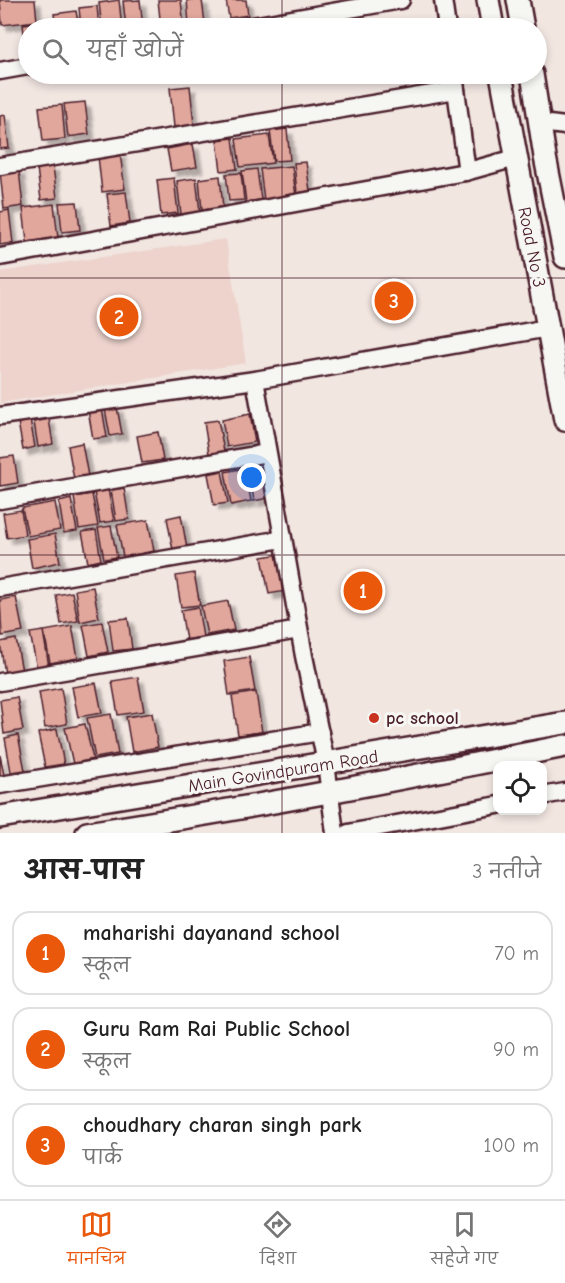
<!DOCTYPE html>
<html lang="hi">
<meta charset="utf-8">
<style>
:root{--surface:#fff;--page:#f6f6f6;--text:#222;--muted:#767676;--line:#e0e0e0;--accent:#ea580c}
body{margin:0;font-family:"Comic Neue","Playpen Sans Deva",sans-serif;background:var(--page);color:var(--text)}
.controls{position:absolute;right:18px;bottom:18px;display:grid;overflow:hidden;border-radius:12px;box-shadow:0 3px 9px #0003}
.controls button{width:54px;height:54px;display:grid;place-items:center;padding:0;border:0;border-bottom:2px solid var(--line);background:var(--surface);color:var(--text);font:30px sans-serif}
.you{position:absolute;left:252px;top:478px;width:21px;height:21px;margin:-15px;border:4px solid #fff;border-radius:50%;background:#1a73e8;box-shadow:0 0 0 9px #1a73e833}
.badge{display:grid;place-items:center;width:39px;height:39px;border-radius:50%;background:var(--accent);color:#fff;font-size:20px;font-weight:700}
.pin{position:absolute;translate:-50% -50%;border:3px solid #fff;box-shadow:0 2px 6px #0006}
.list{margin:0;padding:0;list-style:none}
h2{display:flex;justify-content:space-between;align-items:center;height:78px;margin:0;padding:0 24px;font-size:26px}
h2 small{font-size:20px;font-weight:400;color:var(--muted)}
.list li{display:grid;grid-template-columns:39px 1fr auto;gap:18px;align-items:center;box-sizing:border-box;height:84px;margin:0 12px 12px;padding:0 12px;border:2px solid var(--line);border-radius:18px}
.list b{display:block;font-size:22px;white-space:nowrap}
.list p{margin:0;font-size:20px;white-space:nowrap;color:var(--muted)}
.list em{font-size:20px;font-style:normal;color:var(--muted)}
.icon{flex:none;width:33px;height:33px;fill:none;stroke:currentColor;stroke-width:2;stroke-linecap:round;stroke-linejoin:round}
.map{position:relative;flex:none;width:565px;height:833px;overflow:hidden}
.search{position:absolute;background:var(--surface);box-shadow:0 3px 9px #0003;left:18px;right:18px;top:18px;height:66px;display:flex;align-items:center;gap:15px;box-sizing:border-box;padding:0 21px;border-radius:33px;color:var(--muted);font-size:22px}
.sheet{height:366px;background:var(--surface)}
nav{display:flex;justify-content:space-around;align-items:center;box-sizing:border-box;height:84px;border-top:2px solid var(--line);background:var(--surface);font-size:16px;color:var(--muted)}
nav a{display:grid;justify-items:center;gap:3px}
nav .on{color:var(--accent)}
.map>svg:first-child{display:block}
.built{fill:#edd3cc}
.building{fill:#e1a79c;stroke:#4a1f2b;stroke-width:1.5;filter:url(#shadow)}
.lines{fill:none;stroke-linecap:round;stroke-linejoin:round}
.minor-casing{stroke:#4a1f2b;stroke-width:21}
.tertiary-casing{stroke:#4a1f2b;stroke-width:26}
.minor{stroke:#f6f6f2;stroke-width:16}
.tertiary{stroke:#f6f6f2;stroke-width:21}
.grid{fill:none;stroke:#4a1f2b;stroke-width:1.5;stroke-opacity:0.55}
.poi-dot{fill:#c8321e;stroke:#f6f6f2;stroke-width:2}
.labels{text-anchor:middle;stroke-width:6;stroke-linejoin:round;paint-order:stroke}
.street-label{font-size:18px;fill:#4a1f2b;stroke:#f6f6f2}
.poi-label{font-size:18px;font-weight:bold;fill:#4a1f2b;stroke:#f6f6f2;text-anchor:start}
</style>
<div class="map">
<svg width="565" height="833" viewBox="0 0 565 833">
<defs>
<filter id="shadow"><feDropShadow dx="5.5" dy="5.5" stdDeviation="1.5" flood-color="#0004"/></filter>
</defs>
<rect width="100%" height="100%" fill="#f2e6e1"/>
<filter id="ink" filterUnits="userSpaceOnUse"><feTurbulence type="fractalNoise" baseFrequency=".0167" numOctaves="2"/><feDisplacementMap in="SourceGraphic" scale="12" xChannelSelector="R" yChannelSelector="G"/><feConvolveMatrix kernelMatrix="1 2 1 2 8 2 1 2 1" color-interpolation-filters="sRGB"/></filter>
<g filter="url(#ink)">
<path class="built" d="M226 239 246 363 0 403V272Z"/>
<g class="building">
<path d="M0 0H35L37 21 2 25Z"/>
<path d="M119 0 122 28H102L99 3Z"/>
<path d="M140 0 143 28H126L123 1Z"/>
<path d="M158 0H181L184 28H161Z"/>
<path d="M187 0H202L205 23 189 25Z"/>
<path d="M226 0H246L248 15 229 18Z"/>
<path d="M97 6 99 28H81L79 8Z"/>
<path d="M76 11 79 28H56L54 14Z"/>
<path d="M42 22 43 28H28V55H26L23 24Z"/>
<path d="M190 86 194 125 174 127 170 88Z"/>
<path d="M85 102 89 134 68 137 64 104Z"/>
<path d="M62 105 65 139 43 141 39 107Z"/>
<path d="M5 115 9 148 0 149V116Z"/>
<path d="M287 129 290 160 274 161 270 131Z"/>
<path d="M269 135 273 163 240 167 236 139Z"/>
<path d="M233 138 237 169 221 171 217 140Z"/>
<path d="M193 144 197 167 171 171 167 149Z"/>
<path d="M120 153 125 189 102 192 98 156Z"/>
<path d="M306 162 310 191 297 193 294 163Z"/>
<path d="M53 166 57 198 41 200 37 168Z"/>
<path d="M292 166 296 196 264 200 260 169Z"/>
<path d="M257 169 261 200 246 202 242 171Z"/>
<path d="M19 170 23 206 4 209 0 172Z"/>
<path d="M241 173 244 200 229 201 226 174Z"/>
<path d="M220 176 223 208 202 210 199 179Z"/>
<path d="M174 178 178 213 161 215 157 180Z"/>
<path d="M196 178 200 212 181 214 177 181Z"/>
<path d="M126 192 130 223 111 226 107 194Z"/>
<path d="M77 202 80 230 62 232 59 203Z"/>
<path d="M54 204 58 238 27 242 23 208Z"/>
<path d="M9 210 13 243 0 245V212Z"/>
<path d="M117 407 122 434 110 436 105 409Z"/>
<path d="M102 408 107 437 93 439 88 410Z"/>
<path d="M250 414 255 442 227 447 222 420Z"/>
<path d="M30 419 35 447 23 450 18 422Z"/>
<path d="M49 419 53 444 38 447 34 422Z"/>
<path d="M218 420 224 451 209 454 204 422Z"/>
<path d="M158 432 163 460 142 463 137 436Z"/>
<path d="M82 443 88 476 74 479 68 446Z"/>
<path d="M14 456 18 483 0 486V458Z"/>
<path d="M262 467 268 498 254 501 249 469Z"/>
<path d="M245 468 251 501 231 505 225 472Z"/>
<path d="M222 471 228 503 214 505 208 474Z"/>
<path d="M124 488 129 519 116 521 111 490Z"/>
<path d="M108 489 114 521 100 523 94 492Z"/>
<path d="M92 494 98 526 79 529 74 497Z"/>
<path d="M71 499 77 531 64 533 59 502Z"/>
<path d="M55 502 60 530 28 536 22 508Z"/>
<path d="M21 510 25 535 7 538 3 513Z"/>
<path d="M181 515 187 548 173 550 167 518Z"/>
<path d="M148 520 154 551 123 557 117 525Z"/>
<path d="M111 526 117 557 104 559 98 528Z"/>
<path d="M96 530 101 560 88 563 82 532Z"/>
<path d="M55 534 60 562 32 568 27 539Z"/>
<path d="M279 554 286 591 269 594 262 557Z"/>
<path d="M194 573 200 605 181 607 176 576Z"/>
<path d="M93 587 99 618 80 622 75 590Z"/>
<path d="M72 592 78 621 61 624 56 595Z"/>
<path d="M16 597 23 632 2 636 0 600Z"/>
<path d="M228 601 234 630 207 635 201 606Z"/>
<path d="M198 607 203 637 186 640 181 610Z"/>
<path d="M128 618 132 649 113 651 109 620Z"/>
<path d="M102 622 108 652 89 656 83 625Z"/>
<path d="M72 626 78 658 50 663 44 631Z"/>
<path d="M43 631 49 667 37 669 30 633Z"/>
<path d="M16 639 22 671 5 674 0 642Z"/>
<path d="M249 657 255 691 229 695 224 661Z"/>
<path d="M138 677 144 711 118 715 112 681Z"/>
<path d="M96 683 102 713 78 717 72 687Z"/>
<path d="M61 688 67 724 45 728 39 692Z"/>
<path d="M256 692 262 732 238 735 232 696Z"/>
<path d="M17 697 23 730 4 734 0 700Z"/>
<path d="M152 713 158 747 132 752 126 717Z"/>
<path d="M111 714 118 754 95 758 87 718Z"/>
<path d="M85 724 93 759 73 764 65 728Z"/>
<path d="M57 729 64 764 45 767 38 733Z"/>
<path d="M18 735 25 770 11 772 5 738Z"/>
<path d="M0 755 4 775 0 776Z"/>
</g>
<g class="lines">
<defs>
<g id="minor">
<path d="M443 0 447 28"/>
<path d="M241 28 401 0"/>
<path d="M0 71 28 66"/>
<path d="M454 74 466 165 465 172"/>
<path d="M541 123 565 126"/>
<path d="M0 166 456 90"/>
<path d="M0 257 465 172 516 158"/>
<path d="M255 380 548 328"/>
<path d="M0 416 255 380 304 656 326 763 335 833"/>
<path d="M0 500 267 453"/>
<path d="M0 588 282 539"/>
<path d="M0 682 299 630"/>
<path d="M0 785 320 732"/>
<path d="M542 796 565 792"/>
<path d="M348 833 498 805"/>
</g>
<g id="tertiary">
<path d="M488 0 493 28"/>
<path d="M518 0 523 28"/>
<path d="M501 74 565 420"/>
<path d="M532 74 545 157 565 257"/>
<path d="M0 817 565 723"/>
<path d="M87 833C247 809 406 778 565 746"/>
</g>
</defs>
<use href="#minor" class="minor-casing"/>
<use href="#tertiary" class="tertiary-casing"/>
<use href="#minor" class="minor"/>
<use href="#tertiary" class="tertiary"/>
</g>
</g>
<path class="grid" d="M282 0V28M282 74V833M0 278H565M0 555H565"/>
<circle class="poi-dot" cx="374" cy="718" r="6"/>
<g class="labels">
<g class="street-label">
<text transform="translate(532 247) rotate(79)" y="6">Road No 3</text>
<text transform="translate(283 771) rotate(-9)" y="6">Main Govindpuram Road</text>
</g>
<g class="poi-label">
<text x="386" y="724">pc school</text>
</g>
</g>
</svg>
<div class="controls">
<button><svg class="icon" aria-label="locate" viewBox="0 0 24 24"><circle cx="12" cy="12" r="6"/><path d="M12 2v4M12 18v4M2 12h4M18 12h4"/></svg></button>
</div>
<div class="you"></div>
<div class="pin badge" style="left:363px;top:591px">1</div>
<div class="pin badge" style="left:119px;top:317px">2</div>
<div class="pin badge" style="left:394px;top:301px">3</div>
<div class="search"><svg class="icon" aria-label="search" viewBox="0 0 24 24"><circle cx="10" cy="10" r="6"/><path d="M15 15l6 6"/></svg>यहाँ खोजें</div>
</div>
<section class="sheet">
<h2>आस-पास<small>3 नतीजे</small></h2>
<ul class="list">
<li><span class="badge">1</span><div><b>maharishi dayanand school</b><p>स्कूल</p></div><em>70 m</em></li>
<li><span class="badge">2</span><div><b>Guru Ram Rai Public School</b><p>स्कूल</p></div><em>90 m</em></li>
<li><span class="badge">3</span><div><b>choudhary charan singh park</b><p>पार्क</p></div><em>100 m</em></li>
</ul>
</section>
<nav>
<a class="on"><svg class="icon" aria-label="map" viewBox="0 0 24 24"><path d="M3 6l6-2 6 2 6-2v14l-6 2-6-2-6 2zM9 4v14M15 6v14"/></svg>मानचित्र</a>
<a><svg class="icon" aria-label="directions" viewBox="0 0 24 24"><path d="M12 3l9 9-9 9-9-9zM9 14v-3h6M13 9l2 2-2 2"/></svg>दिशा</a>
<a><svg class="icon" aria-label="saved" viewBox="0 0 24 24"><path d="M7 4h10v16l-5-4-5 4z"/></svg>सहेजे गए</a>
</nav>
